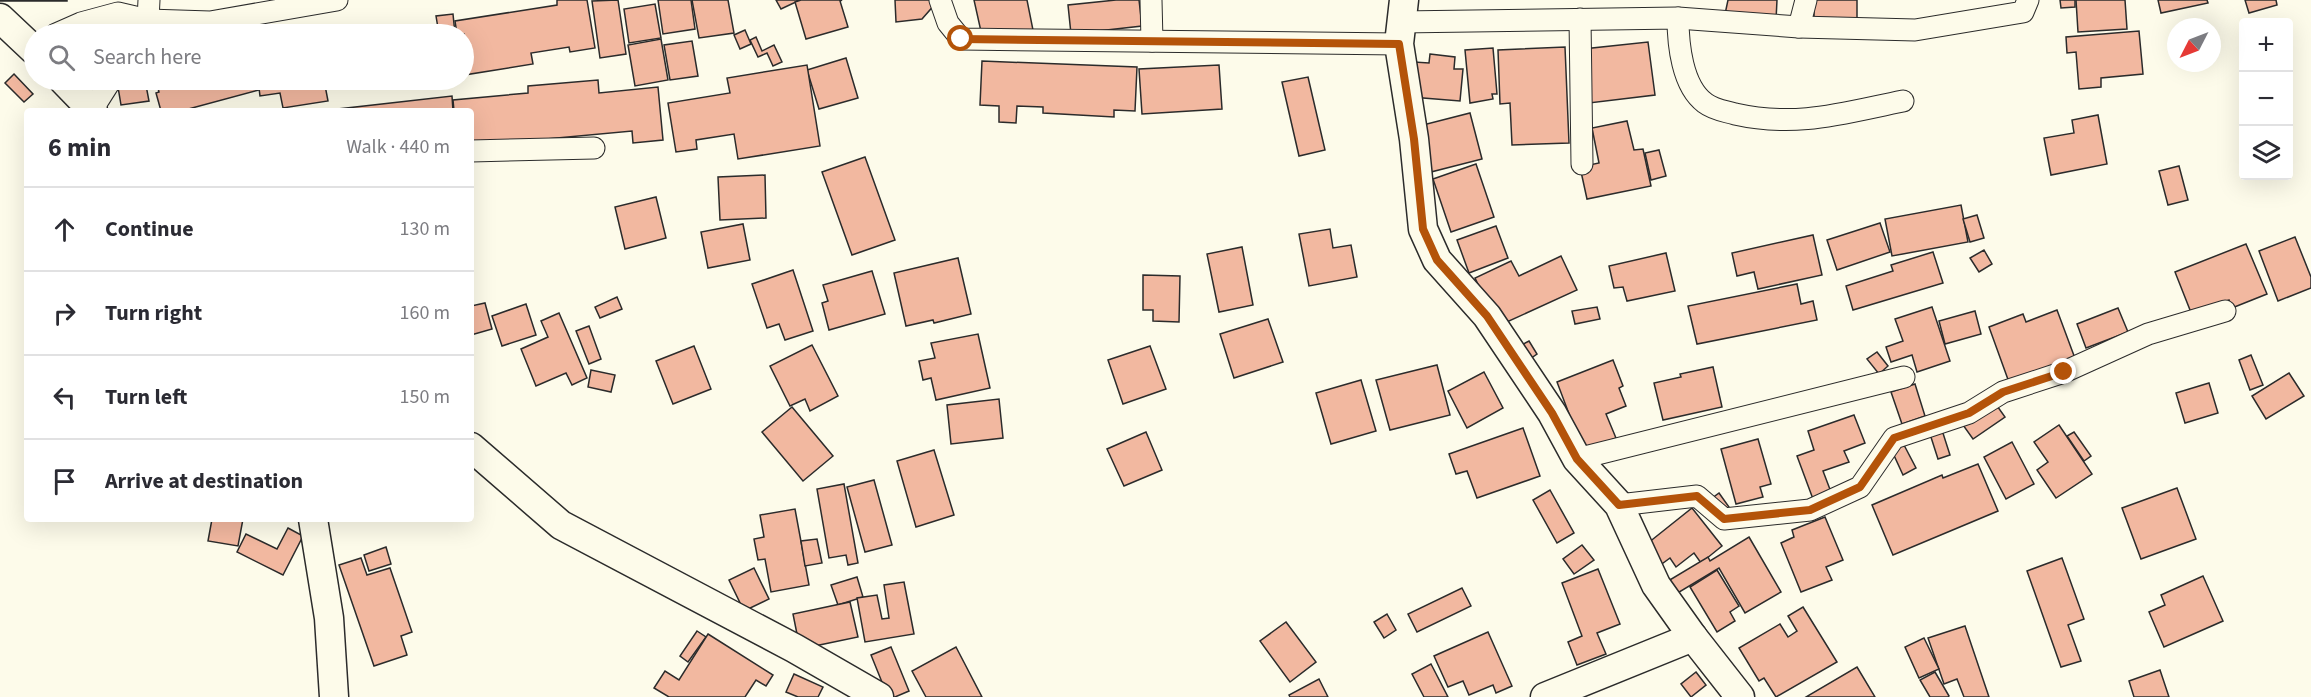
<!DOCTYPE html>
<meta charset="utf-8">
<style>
:root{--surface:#fff;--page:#f7f7f7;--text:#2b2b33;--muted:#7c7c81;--line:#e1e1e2}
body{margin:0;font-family:"Source Sans 3",sans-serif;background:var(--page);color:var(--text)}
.controls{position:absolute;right:18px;top:18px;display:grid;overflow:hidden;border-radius:6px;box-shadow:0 6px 24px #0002}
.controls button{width:54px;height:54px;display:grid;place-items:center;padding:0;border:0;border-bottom:2px solid var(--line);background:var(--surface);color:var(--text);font:30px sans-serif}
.compass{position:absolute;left:2167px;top:18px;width:54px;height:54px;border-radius:50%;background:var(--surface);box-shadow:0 6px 24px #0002;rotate:228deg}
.stop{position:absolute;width:18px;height:18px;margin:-14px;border:4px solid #b45309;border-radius:50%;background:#fff}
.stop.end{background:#b45309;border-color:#fff;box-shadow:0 2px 6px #0008}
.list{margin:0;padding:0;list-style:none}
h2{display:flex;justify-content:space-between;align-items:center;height:78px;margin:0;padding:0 24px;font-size:26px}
h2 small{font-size:20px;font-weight:400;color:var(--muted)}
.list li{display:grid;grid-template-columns:39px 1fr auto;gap:18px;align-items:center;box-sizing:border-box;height:84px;padding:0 24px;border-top:2px solid var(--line)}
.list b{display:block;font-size:22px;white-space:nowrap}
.list em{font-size:20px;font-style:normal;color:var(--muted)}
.icon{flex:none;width:33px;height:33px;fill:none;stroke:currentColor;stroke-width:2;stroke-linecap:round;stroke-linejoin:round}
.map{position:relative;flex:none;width:2311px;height:697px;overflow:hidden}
.search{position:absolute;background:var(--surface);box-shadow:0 6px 24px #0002;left:24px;top:24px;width:450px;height:66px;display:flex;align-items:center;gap:15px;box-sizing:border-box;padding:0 21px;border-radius:33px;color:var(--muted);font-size:22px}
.panel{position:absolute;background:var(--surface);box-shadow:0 6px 24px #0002;left:24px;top:108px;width:450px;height:414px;border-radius:6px}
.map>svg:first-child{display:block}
.building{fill:#f2b8a0;stroke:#2b2b2b;stroke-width:1.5}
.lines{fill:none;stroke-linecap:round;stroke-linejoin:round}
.street-casing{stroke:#2b2b2b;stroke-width:23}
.secondary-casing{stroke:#2b2b2b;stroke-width:31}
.street{stroke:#fdfbea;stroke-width:21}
.secondary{stroke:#fdfbea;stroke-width:28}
.route{stroke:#b45309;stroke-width:8}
</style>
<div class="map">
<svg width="2311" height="697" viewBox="0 0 2311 697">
<rect width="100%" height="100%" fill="#fdfbea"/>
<g class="building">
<rect x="0" y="0" width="67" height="1"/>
<path d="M557 0H587L595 48 570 52 569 47 531 53 533 64 464 75V34H457L455 21 557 5Z"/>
<path d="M618 0 626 54 600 58 592 1Z"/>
<path d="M658 0H691L695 29 663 34Z"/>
<path d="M692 0H728L734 33 699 38Z"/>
<path d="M776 0H800L781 9Z"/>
<path d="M801 0H842L840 1 848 27 806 39 795 2Z"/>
<path d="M895 0H935L936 3 922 19 896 22Z"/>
<path d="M974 0H1027L1033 30 982 36Z"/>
<path d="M1116 0H1139L1142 26 1071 34 1068 5Z"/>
<path d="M1728 0H1777L1776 20 1725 14Z"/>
<rect x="1814" y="0" width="43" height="23"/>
<path d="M2060 0H2075V7L2061 8Z"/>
<path d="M2076 0H2125L2127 29 2078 32Z"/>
<path d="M2158 0H2207L2208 3 2161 13Z"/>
<path d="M2245 0H2276L2277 5 2249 13Z"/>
<path d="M655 4 661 38 629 43 624 9Z"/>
<path d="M453 14 455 34H439L436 16Z"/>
<path d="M397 27 403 34H385Z"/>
<path d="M745 30 751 44 740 49 734 35Z"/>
<path d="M2139 31 2143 74 2101 78V87L2079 89 2076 52 2067 53 2066 37Z"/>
<path d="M756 37 762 51 774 45 782 62 773 66 767 53 758 57 750 40Z"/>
<path d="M661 39 668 80 635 86 628 45Z"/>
<path d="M692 41 698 76 670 80 664 45Z"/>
<path d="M1648 42 1655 95 1589 103 1583 49Z"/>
<path d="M1565 47 1569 143 1512 145 1510 103 1500 104 1498 50Z"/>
<path d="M1493 48 1497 94H1492L1493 99 1470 103 1465 50Z"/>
<path d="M1430 54 1455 57 1454 69H1463L1460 101 1411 97 1414 62 1429 63Z"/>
<path d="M846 58 858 98 819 109 807 70Z"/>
<path d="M982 61 1137 67 1135 111 1114 110V117L1043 113V107L1017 106 1016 123 999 122V106L980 105Z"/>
<path d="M807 65 820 146 738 159 734 134 696 140 697 149 676 152 668 103 730 93 727 78Z"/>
<path d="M1219 65 1222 109 1142 114 1139 69Z"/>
<path d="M14 74 33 94 24 102 5 83Z"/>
<path d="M1308 77 1325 150 1299 156 1282 82Z"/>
<path d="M130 80H145L149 101 121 105 117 81Z"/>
<path d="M156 80H256L259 90 181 111H161L156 93 159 92Z"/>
<path d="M258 80H324L328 101 283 108 280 93 260 96Z"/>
<path d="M377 80H395L382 88Z"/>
<path d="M598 80 599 93 658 87 663 140 633 143 632 131 471 146V111H454L453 100 528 93V86Z"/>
<path d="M452 96 453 111H338V109Z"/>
<path d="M1470 113 1482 159 1427 173 1415 127Z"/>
<path d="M2098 115 2107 164 2051 175 2044 138 2074 133 2072 120Z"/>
<path d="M1627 121 1634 150 1643 149 1651 186 1587 199 1580 167 1599 163 1592 128Z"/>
<path d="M1659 150 1666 176 1651 180 1645 153Z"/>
<path d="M865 157 895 240 852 255 822 172Z"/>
<path d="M1476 164 1494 217 1451 232 1433 179Z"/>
<path d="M2179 166 2188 200 2168 205 2159 171Z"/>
<path d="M765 175 766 218 720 220 718 177Z"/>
<path d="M656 197 666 238 625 249 615 207Z"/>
<path d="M1961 205 1968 242 1892 256 1885 219Z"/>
<path d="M1977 215 1984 238 1970 242 1963 219Z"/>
<path d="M1880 223 1890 252 1837 270 1827 240Z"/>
<path d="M743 224 750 260 708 268 701 232Z"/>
<path d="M1496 226 1508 258 1469 273 1457 240Z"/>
<path d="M1330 229 1333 248 1351 245 1357 277 1309 286 1299 234Z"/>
<path d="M1813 235 1822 275 1758 289 1754 272 1737 276 1732 253Z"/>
<path d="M2295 237 2311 277V288L2278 301 2259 251Z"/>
<path d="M2246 244 2267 294 2232 308 2229 300 2192 315 2175 272Z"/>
<path d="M1242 247 1253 305 1219 312 1207 254Z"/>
<path d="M1984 250 1992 264 1979 272 1970 258Z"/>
<path d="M1933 252 1943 283 1853 310 1846 286 1893 271 1891 265Z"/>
<path d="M1666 253 1675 291 1627 301 1623 287 1614 288 1609 266Z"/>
<path d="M1561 256 1577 290 1498 326 1475 278 1511 261 1519 276Z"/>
<path d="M958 258 971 314 934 323 933 320 906 326 894 273Z"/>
<path d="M793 270 813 331 785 340 779 324 767 328 752 284Z"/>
<path d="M872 271 885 314 829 330 822 303 828 301 823 285Z"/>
<path d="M1143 275 1180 276 1179 322 1153 321V310H1143Z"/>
<path d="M1797 284 1801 304 1813 301 1817 320 1697 344 1688 306Z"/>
<path d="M617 297 622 309 600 318 595 307Z"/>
<path d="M485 303 492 329 471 335V306Z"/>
<path d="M526 304 536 335 502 346 492 316Z"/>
<path d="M1597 307 1600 319 1575 324 1572 311Z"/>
<path d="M1932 307 1950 361 1917 372 1912 355 1891 362 1886 347 1903 341 1895 319Z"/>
<path d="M2118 308 2128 332 2086 348 2077 324Z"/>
<path d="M2057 310 2076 361 2010 385 1989 327 2023 314 2026 322Z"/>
<path d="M1975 311 1981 334 1945 344 1939 321Z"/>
<path d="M559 313 587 378 572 385 566 373 536 386 521 349 548 337 541 321Z"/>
<path d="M1268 319 1283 362 1234 378 1220 334Z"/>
<path d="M589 326 601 359 589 364 576 331Z"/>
<path d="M978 334 990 388 936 400 931 378 923 380 919 361 935 358 931 343Z"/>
<path d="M1529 341 1537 354 1527 361 1518 347Z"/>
<path d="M812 345 838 396 810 411 805 399 790 406 770 366Z"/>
<path d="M694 346 711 389 673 404 656 361Z"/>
<path d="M1150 346 1166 389 1123 404 1108 360Z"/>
<path d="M1877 352 1888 366 1879 374 1867 359Z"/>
<path d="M2251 355 2263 385 2250 390 2239 360Z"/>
<path d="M1613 360 1623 386 1619 388 1626 406 1606 414 1616 438 1583 451 1557 382Z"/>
<path d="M1437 365 1450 415 1390 430 1376 380Z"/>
<path d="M1713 367 1722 407 1663 420 1654 383 1681 377 1680 374Z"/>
<path d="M591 370 615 375 611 392 588 387Z"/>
<path d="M1484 372 1503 408 1467 428 1448 391Z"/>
<path d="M2289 373 2304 396 2266 419 2252 396Z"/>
<path d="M1361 380 1376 431 1331 444 1316 393Z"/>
<path d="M2209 383 2218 413 2185 423 2176 393Z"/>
<path d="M1915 384 1925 416 1902 424 1891 392Z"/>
<path d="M999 399 1003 438 951 444 947 405Z"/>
<path d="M1995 403 2005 417 1973 439 1963 425Z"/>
<path d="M792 407 833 456 803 481 762 432Z"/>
<path d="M1854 415 1865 443 1844 451 1849 462 1823 471 1831 492 1813 499 1797 456 1814 450 1808 431Z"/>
<path d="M2059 425 2092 474 2056 498 2037 470 2048 462 2034 442Z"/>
<path d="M1941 427 1950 455 1938 459 1929 431Z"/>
<path d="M1523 428 1540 476 1477 498 1467 471 1456 474 1449 454Z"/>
<path d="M1146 432 1162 470 1124 486 1107 449Z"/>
<path d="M2074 432 2091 456 2084 461 2067 436Z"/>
<path d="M1758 439 1771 484 1760 487 1763 497 1736 504 1721 449Z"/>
<path d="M2012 442 2034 484 2006 499 1984 457Z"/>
<path d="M1904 445 1916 468 1903 475 1892 451Z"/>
<path d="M934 450 954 515 916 527 897 461Z"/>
<path d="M1978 464 1998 511 1893 555 1872 505 1942 475 1943 478Z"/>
<path d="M874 480 892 545 865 552 847 487Z"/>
<path d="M844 484 858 563 848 565 846 555 829 558 817 489Z"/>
<path d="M2177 488 2196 539 2141 559 2122 508Z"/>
<path d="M1550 490 1574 533 1557 543 1533 500Z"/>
<path d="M1719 493 1729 507 1721 513 1711 499Z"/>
<path d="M1692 508 1722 546 1701 563 1694 553 1676 567 1670 558 1659 566 1643 547Z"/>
<path d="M795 509 809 585 771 592 765 559 758 560 754 539 764 537 760 515Z"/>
<path d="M1825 517 1843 560 1826 567 1832 580 1801 592 1781 543 1794 537 1792 530Z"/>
<path d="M212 519H243L238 546 208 541Z"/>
<path d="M288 528 303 536 283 575 237 552 246 534 277 549Z"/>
<path d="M1749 537 1781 592 1745 613 1719 568 1676 594 1668 581 1708 557 1710 561Z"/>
<path d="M817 539 822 563 805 566 801 541Z"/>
<path d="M1582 545 1594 560 1574 574 1563 559Z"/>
<path d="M386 547 391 564 369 571 364 555Z"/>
<path d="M361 558 367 575 390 568 412 632 401 636 407 655 374 666 339 565Z"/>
<path d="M2062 558 2084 619 2068 625 2081 661 2061 667 2027 571Z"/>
<path d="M754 568 769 599 744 611 729 580Z"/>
<path d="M1598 569 1620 624 1597 633 1606 654 1577 665 1568 642 1582 636 1562 583Z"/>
<path d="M1717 570 1739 606 1730 612 1735 621 1717 632 1690 587Z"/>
<path d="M2203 576 2223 621 2164 647 2149 612 2165 605 2161 595Z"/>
<path d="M857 577 863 597 838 605 831 585Z"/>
<path d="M904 582 914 634 865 642 857 598 877 595 882 619 889 618 884 585Z"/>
<path d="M1462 588 1471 606 1417 632 1408 614Z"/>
<path d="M850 602 858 637 800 649 793 614Z"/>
<path d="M1803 607 1837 662 1776 697 1764 678 1759 681 1739 648 1780 624 1788 637 1797 631 1788 616Z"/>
<path d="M1387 614 1396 630 1384 638 1374 622Z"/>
<path d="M1286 622 1316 662 1290 682 1260 641Z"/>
<path d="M1965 626 1989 697H1964L1957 679 1944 684 1928 638Z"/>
<path d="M697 631 706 637 688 662 680 656Z"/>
<path d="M1488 632 1512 686 1496 693 1493 685 1469 695 1463 681 1448 687 1434 656Z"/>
<path d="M708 634 773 675 766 686 756 680 745 697H669L654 688 665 671 679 680Z"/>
<path d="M1924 638 1939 669 1919 678 1905 647Z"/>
<path d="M891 647 909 691 895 697H888L871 655Z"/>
<path d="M956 647 982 697H926L912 671Z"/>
<path d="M1431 664 1448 697H1424L1412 674Z"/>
<path d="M1857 667 1875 697H1806Z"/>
<path d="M2160 670 2169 697H2134L2129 681Z"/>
<path d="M1696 672 1706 685 1691 697 1681 684Z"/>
<path d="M1935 672 1949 696 1948 697H1930L1920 680Z"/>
<path d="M794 674 823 687 818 697H798L786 692Z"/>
<path d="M1319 679 1328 697H1290L1289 695Z"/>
</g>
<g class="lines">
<defs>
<g id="street">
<path d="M940 0 948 23 961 39 1399 44"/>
<path d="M1151 0 1152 41"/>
<path d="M1678 18 1799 27 1915 30 2023 12 2028 0"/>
<path d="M1580 19 1582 164"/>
<path d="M1400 22 1678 18C1678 44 1682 86 1705 103 1714 110 1725 111 1735 114 1797 128 1843 113 1903 101"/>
<path d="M1799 27 1806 0"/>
<path d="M56 34 81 23 118 13 148 20 210 22 337 0"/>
<path d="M139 34 148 20 149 0"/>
<path d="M92 110 111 80"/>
<path d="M471 151 594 148"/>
<path d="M1577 459 1904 377"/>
<path d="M1619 505 1697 496 1724 519 1810 510 1860 487 1894 438 1969 413 2003 392 2064 372 2148 334 2225 311"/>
</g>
<g id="secondary">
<path d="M1404 0 1399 44 1414 139 1423 229 1437 260 1487 316 1552 413 1577 459 1619 505 1656 585 1693 637 1740 697"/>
<path d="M0 18 34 50"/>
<path d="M63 80 93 111"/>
<path d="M471 447 561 525 794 648 879 697"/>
<path d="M313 519 329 618 334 697"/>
<path d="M1545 697 1693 637"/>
</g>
</defs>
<use href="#street" class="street-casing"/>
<use href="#secondary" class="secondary-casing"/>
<use href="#street" class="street"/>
<use href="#secondary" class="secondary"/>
</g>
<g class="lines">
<path class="route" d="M961 39 1399 44 1414 139 1423 229 1437 260 1487 316 1552 413 1577 459 1619 505 1697 496 1724 519 1810 510 1860 487 1894 438 1969 413 2003 392 2064 372"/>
</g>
</svg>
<div class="controls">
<button>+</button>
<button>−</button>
<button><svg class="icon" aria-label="layers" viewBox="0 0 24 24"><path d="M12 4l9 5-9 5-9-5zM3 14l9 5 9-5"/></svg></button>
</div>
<svg class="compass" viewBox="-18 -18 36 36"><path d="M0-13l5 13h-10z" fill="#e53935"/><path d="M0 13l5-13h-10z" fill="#7c7c81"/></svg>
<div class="stop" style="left:961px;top:39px"></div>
<div class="stop end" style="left:2064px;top:372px"></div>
<div class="search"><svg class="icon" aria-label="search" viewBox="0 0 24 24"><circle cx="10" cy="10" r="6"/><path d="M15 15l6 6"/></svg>Search here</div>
<section class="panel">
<h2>6 min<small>Walk · 440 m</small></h2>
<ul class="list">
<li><svg class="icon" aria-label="ahead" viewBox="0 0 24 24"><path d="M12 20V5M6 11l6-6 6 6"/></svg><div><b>Continue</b></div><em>130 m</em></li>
<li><svg class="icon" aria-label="right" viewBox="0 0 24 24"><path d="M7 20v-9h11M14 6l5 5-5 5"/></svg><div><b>Turn right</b></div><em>160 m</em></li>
<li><svg class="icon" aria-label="left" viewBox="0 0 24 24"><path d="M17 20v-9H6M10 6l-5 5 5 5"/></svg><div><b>Turn left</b></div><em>150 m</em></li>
<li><svg class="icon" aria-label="arrive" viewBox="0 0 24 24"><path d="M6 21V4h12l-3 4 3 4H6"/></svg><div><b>Arrive at destination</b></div></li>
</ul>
</section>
</div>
